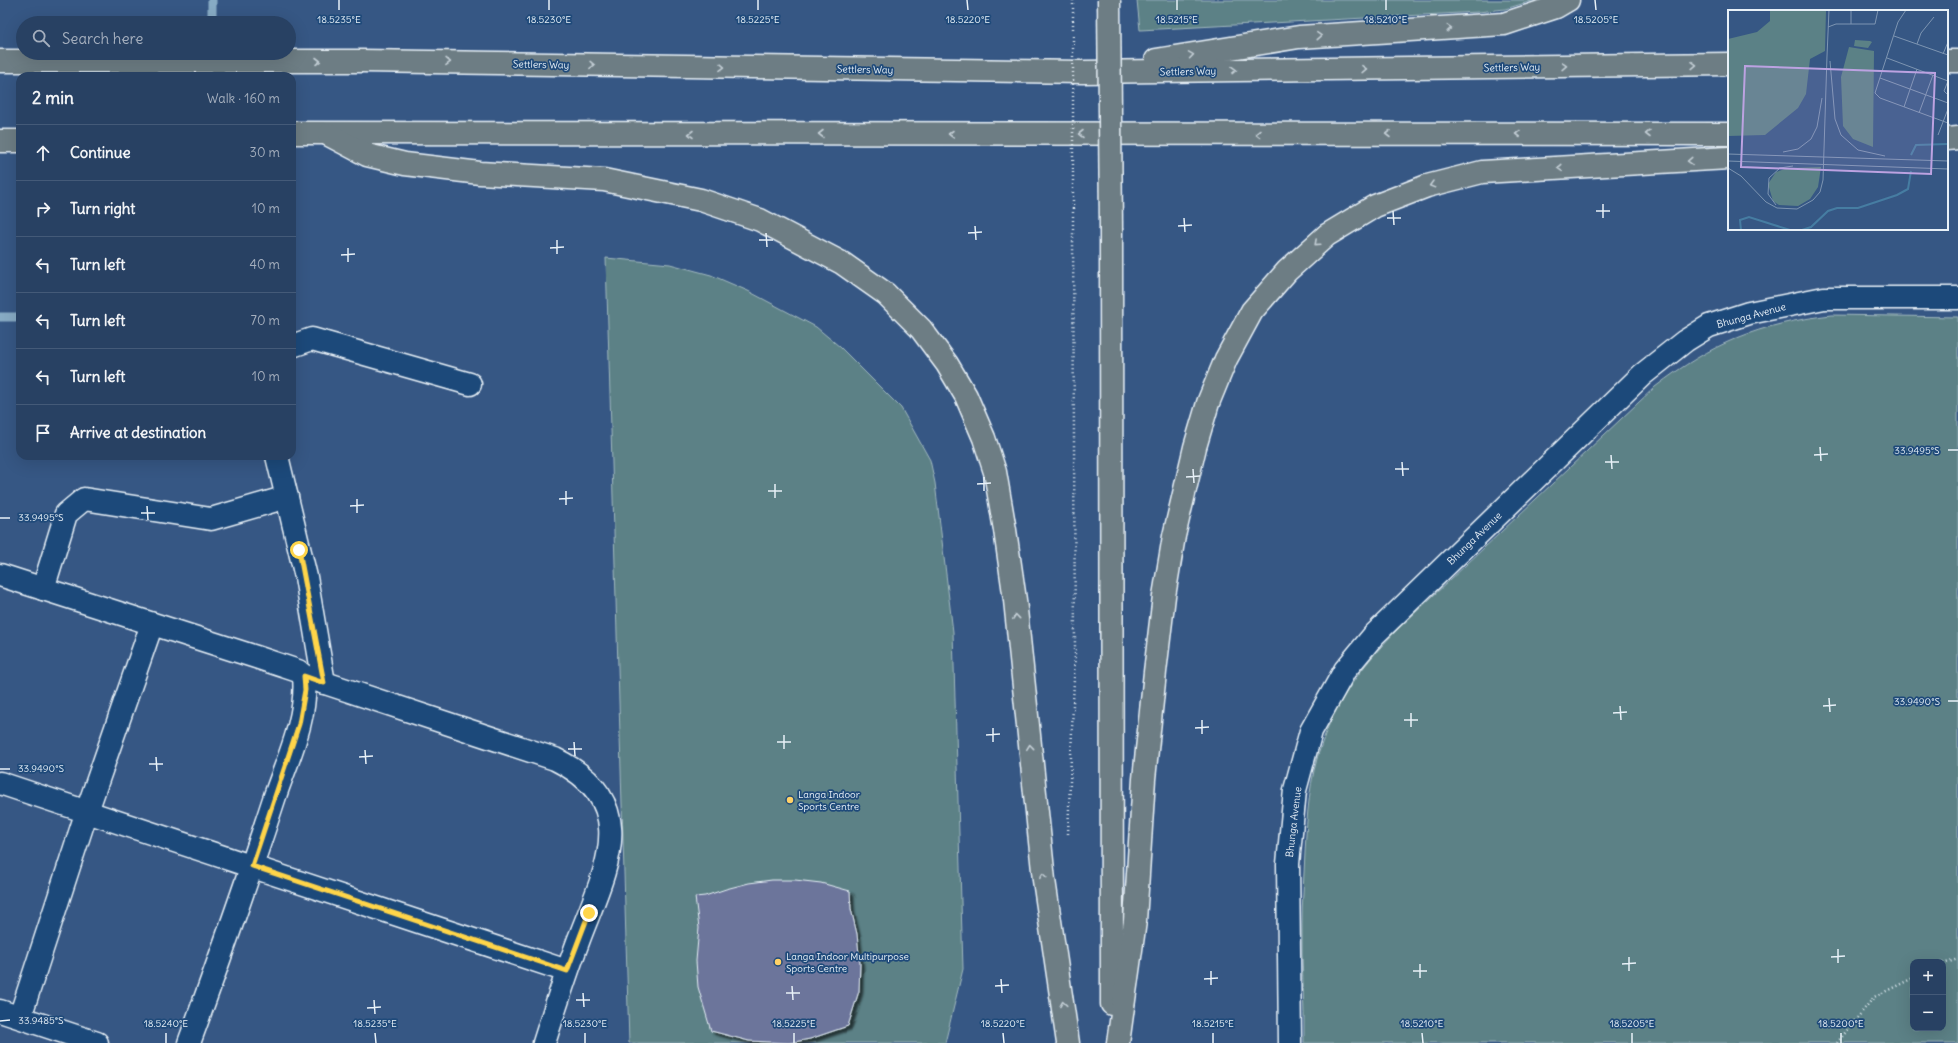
<!DOCTYPE html>
<meta charset="utf-8">
<style>
:root{--surface:#284163;--page:#304869;--text:#f1f3f6;--muted:#a5afbe;--line:#445a78}
body{margin:0;font-family:Delius,sans-serif;background:var(--page);color:var(--text)}
.controls{position:absolute;right:12px;bottom:12px;display:grid;overflow:hidden;border-radius:8px;box-shadow:0 4px 16px #0002}
.controls button{width:36px;height:36px;display:grid;place-items:center;padding:0;border:0;border-bottom:1px solid var(--line);background:var(--surface);color:var(--text);font:20px sans-serif}
.stop{position:absolute;width:12px;height:12px;margin:-9px;border:3px solid #ffd54a;border-radius:50%;background:#fff}
.stop.end{background:#ffd54a;border-color:#fff;box-shadow:0 1px 4px #0008}
.list{margin:0;padding:0;list-style:none}
h2{display:flex;justify-content:space-between;align-items:center;height:52px;margin:0;padding:0 16px;font-size:17px}
h2 small{font-size:13px;font-weight:400;color:var(--muted)}
.list li{display:grid;grid-template-columns:26px 1fr auto;gap:12px;align-items:center;box-sizing:border-box;height:56px;padding:0 16px;border-top:1px solid var(--line)}
.list b{display:block;font-size:15px;white-space:nowrap}
.list em{font-size:13px;font-style:normal;color:var(--muted)}
.icon{flex:none;width:22px;height:22px;fill:none;stroke:currentColor;stroke-width:2;stroke-linecap:round;stroke-linejoin:round}
.map{position:relative;flex:none;width:1958px;height:1043px;overflow:hidden}
.search{position:absolute;background:var(--surface);box-shadow:0 4px 16px #0002;left:16px;top:16px;width:280px;height:44px;display:flex;align-items:center;gap:10px;box-sizing:border-box;padding:0 14px;border-radius:22px;color:var(--muted);font-size:15px}
.panel{position:absolute;background:var(--surface);box-shadow:0 4px 16px #0002;left:16px;top:72px;width:280px;height:388px;border-radius:12px}
.map>svg:first-child{display:block}
.green{fill:#5b8186;stroke:#a2b9bf;fill-rule:evenodd}
.lines{fill:none;stroke-linecap:round;stroke-linejoin:round}
.stream{stroke:#87abc4;stroke-width:9}
.building{fill:#6c749b;stroke:#e8f1f8;filter:url(#shadow)}
.minor-casing{stroke:#e8f1f8;stroke-width:25}
.highway-casing{stroke:#e8f1f8;stroke-width:25}
.path{stroke:#e8f1f8;stroke-width:2.5;stroke-dasharray:1 3;stroke-linecap:butt}
.minor{stroke:#1f4a7a;stroke-width:22}
.highway{stroke:#6d7d84;stroke-width:22}
.highway-bridge-casing{stroke:#e8f1f8;stroke-width:25;stroke-linecap:butt}
.path-bridge{stroke:#e8f1f8;stroke-width:2.5;stroke-dasharray:1 3;stroke-linecap:butt}
.highway-bridge{stroke:#6d7d84;stroke-width:22}
.oneway{stroke:#c3ced5}
.route{stroke:#ffd54a;stroke-width:5}
.ticks{fill:none;stroke:#e8f1f8;stroke-width:1.5}
.poi-dot{fill:#ffd166;stroke:#1f4a7a;stroke-width:1.5}
.labels{text-anchor:middle;stroke-width:3.5;stroke-linejoin:round;paint-order:stroke}
.street-label{font-size:10px;fill:#e8f1f8;stroke:#1f4a7a}
.poi-label{font-size:10px;fill:#e8f1f8;stroke:#1f4a7a;text-anchor:start}
.inset-river{fill:none;stroke:#467da2;stroke-width:2}
.inset-road{fill:none;stroke:#7d95b2;stroke-width:1}
.view{fill:#bca2e1;fill-opacity:0.15;stroke:#bca2e1;stroke-width:2}
.inset-edge{fill:none;stroke:#e8f1f8;stroke-width:2}
.ticks-label{font-size:10px;text-anchor:middle;fill:#e8f1f8;stroke:#1f4a7a;stroke-width:3.5;stroke-linejoin:round;paint-order:stroke}
</style>
<div class="map">
<svg width="1958" height="1043" viewBox="0 0 1958 1043">
<defs>
<filter id="shadow"><feDropShadow dx="3.5" dy="3.5" stdDeviation="1" flood-color="#0009"/></filter>
</defs>
<rect width="100%" height="100%" fill="#365784"/>
<filter id="ink" filterUnits="userSpaceOnUse"><feTurbulence type="fractalNoise" baseFrequency=".025" numOctaves="2"/><feDisplacementMap in="SourceGraphic" scale="8" xChannelSelector="R" yChannelSelector="G"/><feConvolveMatrix kernelMatrix="1 2 1 2 8 2 1 2 1" color-interpolation-filters="sRGB"/></filter>
<g filter="url(#ink)">
<g class="green">
<path d="M1137 0H1535L1505 9 1478 12 1140 30Z"/>
<path d="M606 258 670 264 711 275 748 291 816 327 840 347 901 408 930 460 935 483 953 632 963 969 945 1043H629Z"/>
<path d="M1831 315 1958 317V1043H1304C1305 1004 1301 964 1302 925 1302 901 1304 877 1305 853 1307 815 1309 779 1322 743 1337 698 1366 661 1399 628L1655 387C1712 343 1759 324 1831 315ZM1913 962H1943V1028H1913Z"/>
</g>
<g class="lines">
<g class="stream">
<path d="M212 23V0"/>
<path d="M0 317H20"/>
</g>
</g>
<path class="building" d="M772 880H795L821 883 850 891 851 909 857 934 860 964 859 991 848 1026 810 1039 789 1043 749 1041 711 1031 698 987 696 961 699 928 695 897 705 896 726 889 749 883Z"/>
<g class="lines">
<defs>
<g id="minor">
<path d="M292 346 312 339 470 384"/>
<path d="M277 456 306 577 324 683"/>
<path d="M0 575 256 657 298 671 304 676 555 759C644 803 605 870 579 939 566 974 555 1008 544 1043"/>
<path d="M43 589 66 514 84 499 211 519 287 497"/>
<path d="M0 783 567 971"/>
<path d="M0 1011 97 1043"/>
<path d="M20 1017 87 811 152 624"/>
<path d="M189 1043C219 961 248 879 275 796 288 758 308 717 304 676"/>
<path d="M1290 1043 1288 864 1295 790 1311 731 1345 670 1374 635 1642 375 1685 341 1709 326 1749 313 1824 298H1958"/>
</g>
<g id="highway">
<path d="M1156 60 1299 37 1504 24 1556 7 1568 0"/>
<path d="M0 61H362L1083 72 1729 64"/>
<path d="M1947 61H1958"/>
<path d="M292 133 1729 134"/>
<path d="M329 135 367 155 405 164 480 173 604 180 701 200 760 220 842 263 886 294 921 329 947 364 966 396 984 438 995 472 1005 530 1015 600 1044 880 1068 1043"/>
<path d="M1947 139 1958 138"/>
<path d="M0 141H20"/>
<path d="M1111 231 1112 1004"/>
<path d="M1118 1043 1135 921 1144 779 1155 672 1164 596 1174 536 1195 447 1208 403 1226 359 1252 311 1287 271 1327 235 1375 206 1427 186 1482 172 1729 158"/>
</g>
</defs>
<use href="#minor" class="minor-casing"/>
<use href="#highway" class="highway-casing"/>
<g class="path">
<path d="M1068 834 1075 653 1073 232"/>
<path d="M1943 964 1958 959"/>
<path d="M1837 1043 1874 997 1913 978"/>
</g>
<use href="#minor" class="minor"/>
<use href="#highway" class="highway"/>
<defs>
<path id="highway-bridge" d="M1109 0 1111 231"/>
</defs>
<use href="#highway-bridge" class="highway-bridge-casing"/>
<path class="path-bridge" d="M1073 0V232"/>
<use href="#highway-bridge" class="highway-bridge"/>
</g>
<defs><path id="oneway-chevron" d="M-2-3.5L2.5 0L-2 3.5" fill="none" stroke-width="1.6" stroke-linecap="round" stroke-linejoin="round"/></defs>
<g class="oneway">
<use href="#oneway-chevron" transform="translate(1449 28) rotate(-4)"/>
<use href="#oneway-chevron" transform="translate(1319 36) rotate(-4)"/>
<use href="#oneway-chevron" transform="translate(1191 55) rotate(-9)"/>
<use href="#oneway-chevron" transform="translate(318 61)"/>
<use href="#oneway-chevron" transform="translate(448 62) rotate(1)"/>
<use href="#oneway-chevron" transform="translate(592 65) rotate(1)"/>
<use href="#oneway-chevron" transform="translate(1694 65) rotate(-1)"/>
<use href="#oneway-chevron" transform="translate(1564 66) rotate(-1)"/>
<use href="#oneway-chevron" transform="translate(722 67) rotate(1)"/>
<use href="#oneway-chevron" transform="translate(1364 69) rotate(-1)"/>
<use href="#oneway-chevron" transform="translate(1234 70) rotate(-1)"/>
<use href="#oneway-chevron" transform="translate(691 134) rotate(-180)"/>
<use href="#oneway-chevron" transform="translate(821 134) rotate(-180)"/>
<use href="#oneway-chevron" transform="translate(951 134) rotate(-180)"/>
<use href="#oneway-chevron" transform="translate(1081 134) rotate(-180)"/>
<use href="#oneway-chevron" transform="translate(1258 134) rotate(180)"/>
<use href="#oneway-chevron" transform="translate(1388 134) rotate(180)"/>
<use href="#oneway-chevron" transform="translate(1518 134) rotate(180)"/>
<use href="#oneway-chevron" transform="translate(1648 134) rotate(180)"/>
<use href="#oneway-chevron" transform="translate(1690 161) rotate(177)"/>
<use href="#oneway-chevron" transform="translate(1560 168) rotate(177)"/>
<use href="#oneway-chevron" transform="translate(1432 185) rotate(165)"/>
<use href="#oneway-chevron" transform="translate(1317 243) rotate(138)"/>
<use href="#oneway-chevron" transform="translate(1016 617) rotate(-96)"/>
<use href="#oneway-chevron" transform="translate(1030 747) rotate(-96)"/>
<use href="#oneway-chevron" transform="translate(1043 876) rotate(-97)"/>
<use href="#oneway-chevron" transform="translate(1063 1004) rotate(-99)"/>
</g>
</g>
<g class="lines" filter="url(#ink)">
<path class="route" d="M299 550 324 683 304 676 305 690 299 724 252 866 567 971 589 913"/>
</g>
<path class="ticks" d="M339 0V10M549 0V10M758 0V10M967 0 968 10M1177 0V10M1386 0V10M1595 0 1596 10M1603 204V218M1393 211 1394 225M1596 211H1610M1184 218 1185 232M1387 218H1401M975 226 976 240M1178 226 1192 225M766 233 767 247M968 233 982 232M557 240V254M759 240H773M348 248V262M550 248 564 247M341 255 355 254M1820 447 1821 461M1948 450H1958M1611 455 1612 469M1814 455 1828 454M1402 462 1403 476M1605 462H1619M1193 469 1194 483M1395 469H1409M984 477V491M1186 477 1200 476M775 484V498M977 484 991 483M566 491V505M768 491H782M357 499V513M559 499 573 498M147 506 148 520M350 506 364 505M141 513H155M0 518H10M1829 698 1830 712M1948 701H1958M1620 706 1621 720M1823 706 1836 705M1411 713V727M1613 713 1627 712M1202 720V734M1404 720H1418M993 728V742M1195 728 1209 727M784 735V749M986 735 1000 734M574 742 575 756M777 742H791M568 749H582M365 750 366 764M156 757 157 771M359 757 373 756M149 764H163M0 769H10M1838 949V963M1629 957V971M1831 957 1845 956M1420 964V978M1622 964 1636 963M1211 971V985M1413 971H1427M1001 979 1002 993M1204 979 1218 978M792 986 793 1000M995 986 1009 985M583 993 584 1007M786 993H800M374 1000 375 1014M576 1000H590M367 1008 381 1007M0 1021 10 1020M166 1033V1043M375 1033 376 1043M585 1033V1043M794 1033V1043M1003 1033 1004 1043M1213 1033V1043M1422 1033 1423 1043M1632 1033V1043M1841 1033V1043"/>
<g class="poi-dot">
<circle cx="790" cy="800" r="4"/>
<circle cx="778" cy="962" r="4"/>
</g>
<g class="labels">
<g class="street-label">
<text transform="translate(541 64) rotate(1)" y="4">Settlers Way</text>
<text transform="translate(1512 67) rotate(-1)" y="4">Settlers Way</text>
<text transform="translate(865 69) rotate(1)" y="4">Settlers Way</text>
<text transform="translate(1188 71) rotate(-1)" y="4">Settlers Way</text>
<text transform="translate(1751 315) rotate(-15)" y="4">Bhunga Avenue</text>
<text transform="translate(1474 538) rotate(-44)" y="4">Bhunga Avenue</text>
<text transform="translate(1293 822) rotate(-83)" y="4">Bhunga Avenue</text>
</g>
<g class="poi-label">
<text x="798" y="798">Langa Indoor<tspan x="798" dy="12">Sports Centre</tspan></text>
<text x="786" y="960">Langa Indoor Multipurpose<tspan x="786" dy="12">Sports Centre</tspan></text>
</g>
</g>
<g transform="translate(1728 10)">
<rect width="220" height="220" fill="#365784"/>
<path d="M42 0H98L97 41 82 49 78 84 70 98 37 125 0 126V29L29 22 42 11ZM127 30 142 31 144 32 140 38 126 36ZM121 37 146 41 145 137 125 129 115 116 113 67ZM93 157 90 177 82 189 70 196 51 195 45 191 40 174 48 162 60 158Z" fill="#5b8186"/>
<path class="inset-river" d="M183 145 188 135 220 134M13 220 12 210 21 207 62 220M74 220 83 217 100 201 109 198H130L169 185 180 179 183 161"/>
<path class="inset-road" d="M178 0 170 12 147 83 152 88 220 113M123 14V0M100 17 108 14H147L150 0M166 26 220 45M189 34 193 23 206 7M215 44 220 32M99 46 101 0M159 48 220 71M102 51 107 109 113 125 130 140 157 146M152 68 220 93M220 71 216 81 220 85M176 97 189 59M191 103 205 65M210 125 220 99M55 142 70 139 83 129 89 117 94 88M0 144 220 151M0 151 220 159M0 158 13 166 38 192 49 198 69 199 85 190 92 182 95 170 99 46M48 195 40 184 41 168 52 158 65 156"/>
<path class="view" d="M17 56 207 63 203 164 13 157Z"/>
<rect width="220" height="220" class="inset-edge"/>
</g>
<g class="ticks-label">
<text x="339" y="23">18.5235°E</text>
<text x="549" y="23">18.5230°E</text>
<text x="758" y="23">18.5225°E</text>
<text x="968" y="23">18.5220°E</text>
<text x="1177" y="23">18.5215°E</text>
<text x="1386" y="23">18.5210°E</text>
<text x="1596" y="23">18.5205°E</text>
<text x="1917" y="454">33.9495°S</text>
<text x="41" y="521">33.9495°S</text>
<text x="1917" y="705">33.9490°S</text>
<text x="41" y="772">33.9490°S</text>
<text x="41" y="1024">33.9485°S</text>
<text x="166" y="1027">18.5240°E</text>
<text x="375" y="1027">18.5235°E</text>
<text x="585" y="1027">18.5230°E</text>
<text x="794" y="1027">18.5225°E</text>
<text x="1003" y="1027">18.5220°E</text>
<text x="1213" y="1027">18.5215°E</text>
<text x="1422" y="1027">18.5210°E</text>
<text x="1632" y="1027">18.5205°E</text>
<text x="1841" y="1027">18.5200°E</text>
</g>
</svg>
<div class="controls">
<button>+</button>
<button>−</button>
</div>
<div class="stop" style="left:299px;top:550px"></div>
<div class="stop end" style="left:589px;top:913px"></div>
<div class="search"><svg class="icon" aria-label="search" viewBox="0 0 24 24"><circle cx="10" cy="10" r="6"/><path d="M15 15l6 6"/></svg>Search here</div>
<section class="panel">
<h2>2 min<small>Walk · 160 m</small></h2>
<ul class="list">
<li><svg class="icon" aria-label="ahead" viewBox="0 0 24 24"><path d="M12 20V5M6 11l6-6 6 6"/></svg><div><b>Continue</b></div><em>30 m</em></li>
<li><svg class="icon" aria-label="right" viewBox="0 0 24 24"><path d="M7 20v-9h11M14 6l5 5-5 5"/></svg><div><b>Turn right</b></div><em>10 m</em></li>
<li><svg class="icon" aria-label="left" viewBox="0 0 24 24"><path d="M17 20v-9H6M10 6l-5 5 5 5"/></svg><div><b>Turn left</b></div><em>40 m</em></li>
<li><svg class="icon" aria-label="left" viewBox="0 0 24 24"><path d="M17 20v-9H6M10 6l-5 5 5 5"/></svg><div><b>Turn left</b></div><em>70 m</em></li>
<li><svg class="icon" aria-label="left" viewBox="0 0 24 24"><path d="M17 20v-9H6M10 6l-5 5 5 5"/></svg><div><b>Turn left</b></div><em>10 m</em></li>
<li><svg class="icon" aria-label="arrive" viewBox="0 0 24 24"><path d="M6 21V4h12l-3 4 3 4H6"/></svg><div><b>Arrive at destination</b></div></li>
</ul>
</section>
</div>
